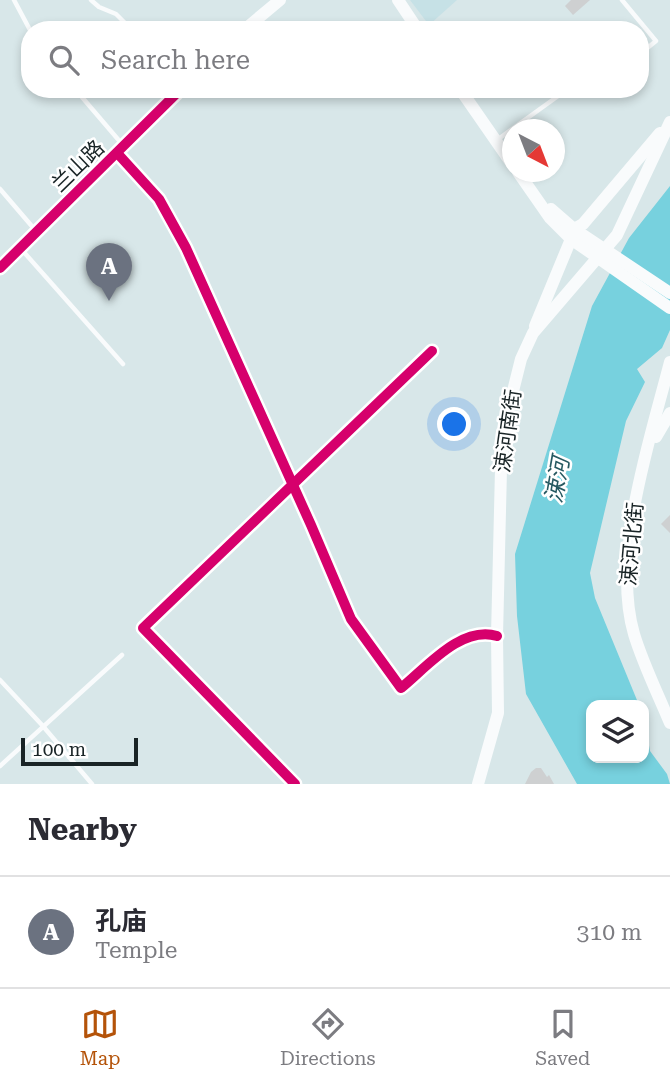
<!DOCTYPE html>
<meta charset="utf-8">
<style>
:root{--surface:#fff;--page:#f7f7f7;--text:#2b2b33;--muted:#7c7c81;--line:#e1e1e2;--accent:#b45309}
body{margin:0;font-family:"Roboto Serif","Noto Sans SC",serif;background:var(--page);color:var(--text)}
.controls{position:absolute;right:21px;bottom:21px;display:grid;overflow:hidden;border-radius:14px;box-shadow:0 4px 10px #0003}
.controls button{width:63px;height:63px;display:grid;place-items:center;padding:0;border:0;border-bottom:2px solid var(--line);background:var(--surface);color:var(--text);font:35px sans-serif}
.compass{position:absolute;left:502px;top:119px;width:63px;height:63px;border-radius:50%;background:var(--surface);box-shadow:0 4px 10px #0003;rotate:138deg}
.scale{position:absolute;left:21px;bottom:18px;width:117px;box-sizing:border-box;padding-left:7px;border:4px solid #192426;border-top:0;font-size:19px;line-height:24px;white-space:nowrap;color:#192426;-webkit-text-stroke:5px #fff;paint-order:stroke}
.you{position:absolute;left:455px;top:425px;width:24px;height:24px;margin:-18px;border:5px solid #fff;border-radius:50%;background:#1a73e8;box-shadow:0 0 0 10px #1a73e833}
.badge{display:grid;place-items:center;width:46px;height:46px;border-radius:50%;background:var(--accent);color:#fff;font-size:23px;font-weight:700}
.pin{position:absolute;translate:-50% -58px;filter:drop-shadow(0 2px 4px #0008)}
.pin::after{content:'';position:absolute;top:37px;width:24px;height:21px;background:inherit;clip-path:polygon(0 0,100% 0,50% 100%)}
.list{margin:0;padding:0;list-style:none}
h2{display:flex;justify-content:space-between;align-items:center;height:91px;margin:0;padding:0 28px;font-size:30px}
h2 small{font-size:23px;font-weight:400;color:var(--muted)}
.list li{display:grid;grid-template-columns:46px 1fr auto;gap:21px;align-items:center;box-sizing:border-box;height:112px;padding:0 28px;border-top:2px solid var(--line)}
.list b{display:block;font-size:26px;white-space:nowrap}
.list p{margin:0;font-size:23px;white-space:nowrap;color:var(--muted)}
.list em{font-size:23px;font-style:normal;color:var(--muted)}
.icon{flex:none;width:38px;height:38px;fill:none;stroke:currentColor;stroke-width:2;stroke-linecap:round;stroke-linejoin:round}
.map{position:relative;flex:none;width:670px;height:784px;overflow:hidden}
.search{position:absolute;background:var(--surface);box-shadow:0 4px 10px #0003;left:21px;right:21px;top:21px;height:77px;display:flex;align-items:center;gap:18px;box-sizing:border-box;padding:0 24px;border-radius:28px;color:var(--muted);font-size:26px}
.sheet{height:203px;background:var(--surface)}
nav{display:flex;justify-content:space-around;align-items:center;box-sizing:border-box;height:98px;border-top:2px solid var(--line);background:var(--surface);font-size:19px;color:var(--muted)}
nav a{display:grid;justify-items:center;gap:4px}
nav .on{color:var(--accent)}
.map>svg:first-child{display:block}
.built{fill:#c6e1e6}
.water{fill:#77d1de}
.building{fill:#ced0d1}
.lines{fill:none;stroke-linecap:round;stroke-linejoin:round}
.lane{stroke:#f9fbfc;stroke-width:4.5}
.street{stroke:#f9fbfc;stroke-width:9}
.secondary{stroke:#f9fbfc;stroke-width:12}
.cycleway-casing{stroke:#fff;stroke-width:15}
.cycleway{stroke:#d6006c;stroke-width:10}
.labels{text-anchor:middle;stroke-width:5;stroke-linejoin:round;paint-order:stroke}
.street-label{font-size:21px;fill:#192426;stroke:#fff}
.water-label{font-size:23px;font-style:italic;fill:#265961;stroke:#fff}
</style>
<div class="map">
<svg width="670" height="784" viewBox="0 0 670 784">
<rect width="100%" height="100%" fill="#d8e7e9"/>
<path class="built" d="M410 0H457L429 25Z"/>
<path class="water" d="M670 186V330L662 348 637 369 645 382 626 421 590 573 595 598 639 705H591V758H644V717L650 751 667 774 670 784H577L526 694 517 616 515 554 592 306 629 238Z"/>
<g class="building">
<path d="M571 0H590L573 15 565 6Z"/>
<path d="M670 515V533L661 524Z"/>
<path d="M536 768H541L547 777 549 775 554 784H525L531 772Z"/>
</g>
<g class="lines">
<g class="lane">
<path d="M14 0 30 30"/>
<path d="M91 0 99 7 116 14 132 30"/>
<path d="M622 0 656 41 640 54"/>
<path d="M75 89 122 144"/>
<path d="M497 140 565 91 578 89"/>
<path d="M0 189 36 231"/>
<path d="M22 250 123 364"/>
<path d="M0 680 42 725 92 784"/>
<path d="M0 766 122 655"/>
</g>
<g class="street">
<path d="M118 154 159 199 186 248 311 525 351 619 401 688C426 668 461 625 497 636"/>
<path d="M295 784 143 628 432 351"/>
</g>
<g class="secondary">
<path d="M398 0 418 30"/>
<path d="M244 30 280 0"/>
<path d="M460 89 512 164"/>
<path d="M518 172 550 218 571 239 670 308"/>
<path d="M551 209 574 229 670 293"/>
<path d="M574 229 583 224 660 133"/>
<path d="M0 268 181 89"/>
<path d="M535 326 571 239"/>
<path d="M670 362C650 440 611 555 634 634 643 664 658 694 670 723"/>
<path d="M656 437 670 413"/>
<path d="M478 784 498 713 497 636 501 469 505 423 521 359 533 333 617 235 670 122"/>
</g>
<defs>
<g id="cycleway">
<path d="M118 154 159 199 186 248 311 525 351 619 401 688C426 668 461 625 497 636"/>
<path d="M0 268 181 89"/>
<path d="M295 784 143 628 432 351"/>
</g>
</defs>
<use href="#cycleway" class="cycleway-casing"/>
<use href="#cycleway" class="cycleway"/>
</g>
<g class="labels">
<g class="street-label">
<text transform="translate(78 166) rotate(-44)" y="7">兰山路</text>
<text transform="translate(508 431) rotate(-82)" y="7">涑河南街</text>
<text transform="translate(632 544) rotate(-85)" y="7">涑河北街</text>
</g>
<g class="water-label">
<text transform="translate(557 480) rotate(-80)" y="8">涑河</text>
</g>
</g>
</svg>
<div class="controls">
<button><svg class="icon" aria-label="layers" viewBox="0 0 24 24"><path d="M12 4l9 5-9 5-9-5zM3 14l9 5 9-5"/></svg></button>
</div>
<svg class="compass" viewBox="-18 -18 36 36"><path d="M0-13l5 13h-10z" fill="#e53935"/><path d="M0 13l5-13h-10z" fill="#7c7c81"/></svg>
<div class="scale">100 m</div>
<div class="you"></div>
<div class="pin badge" style="left:109px;top:301px;background:#6b7280">A</div>
<div class="search"><svg class="icon" aria-label="search" viewBox="0 0 24 24"><circle cx="10" cy="10" r="6"/><path d="M15 15l6 6"/></svg>Search here</div>
</div>
<section class="sheet">
<h2>Nearby<small></small></h2>
<ul class="list">
<li><span class="badge" style="background:#6b7280">A</span><div><b>孔庙</b><p>Temple</p></div><em>310 m</em></li>
</ul>
</section>
<nav>
<a class="on"><svg class="icon" aria-label="map" viewBox="0 0 24 24"><path d="M3 6l6-2 6 2 6-2v14l-6 2-6-2-6 2zM9 4v14M15 6v14"/></svg>Map</a>
<a><svg class="icon" aria-label="directions" viewBox="0 0 24 24"><path d="M12 3l9 9-9 9-9-9zM9 14v-3h6M13 9l2 2-2 2"/></svg>Directions</a>
<a><svg class="icon" aria-label="saved" viewBox="0 0 24 24"><path d="M7 4h10v16l-5-4-5 4z"/></svg>Saved</a>
</nav>
